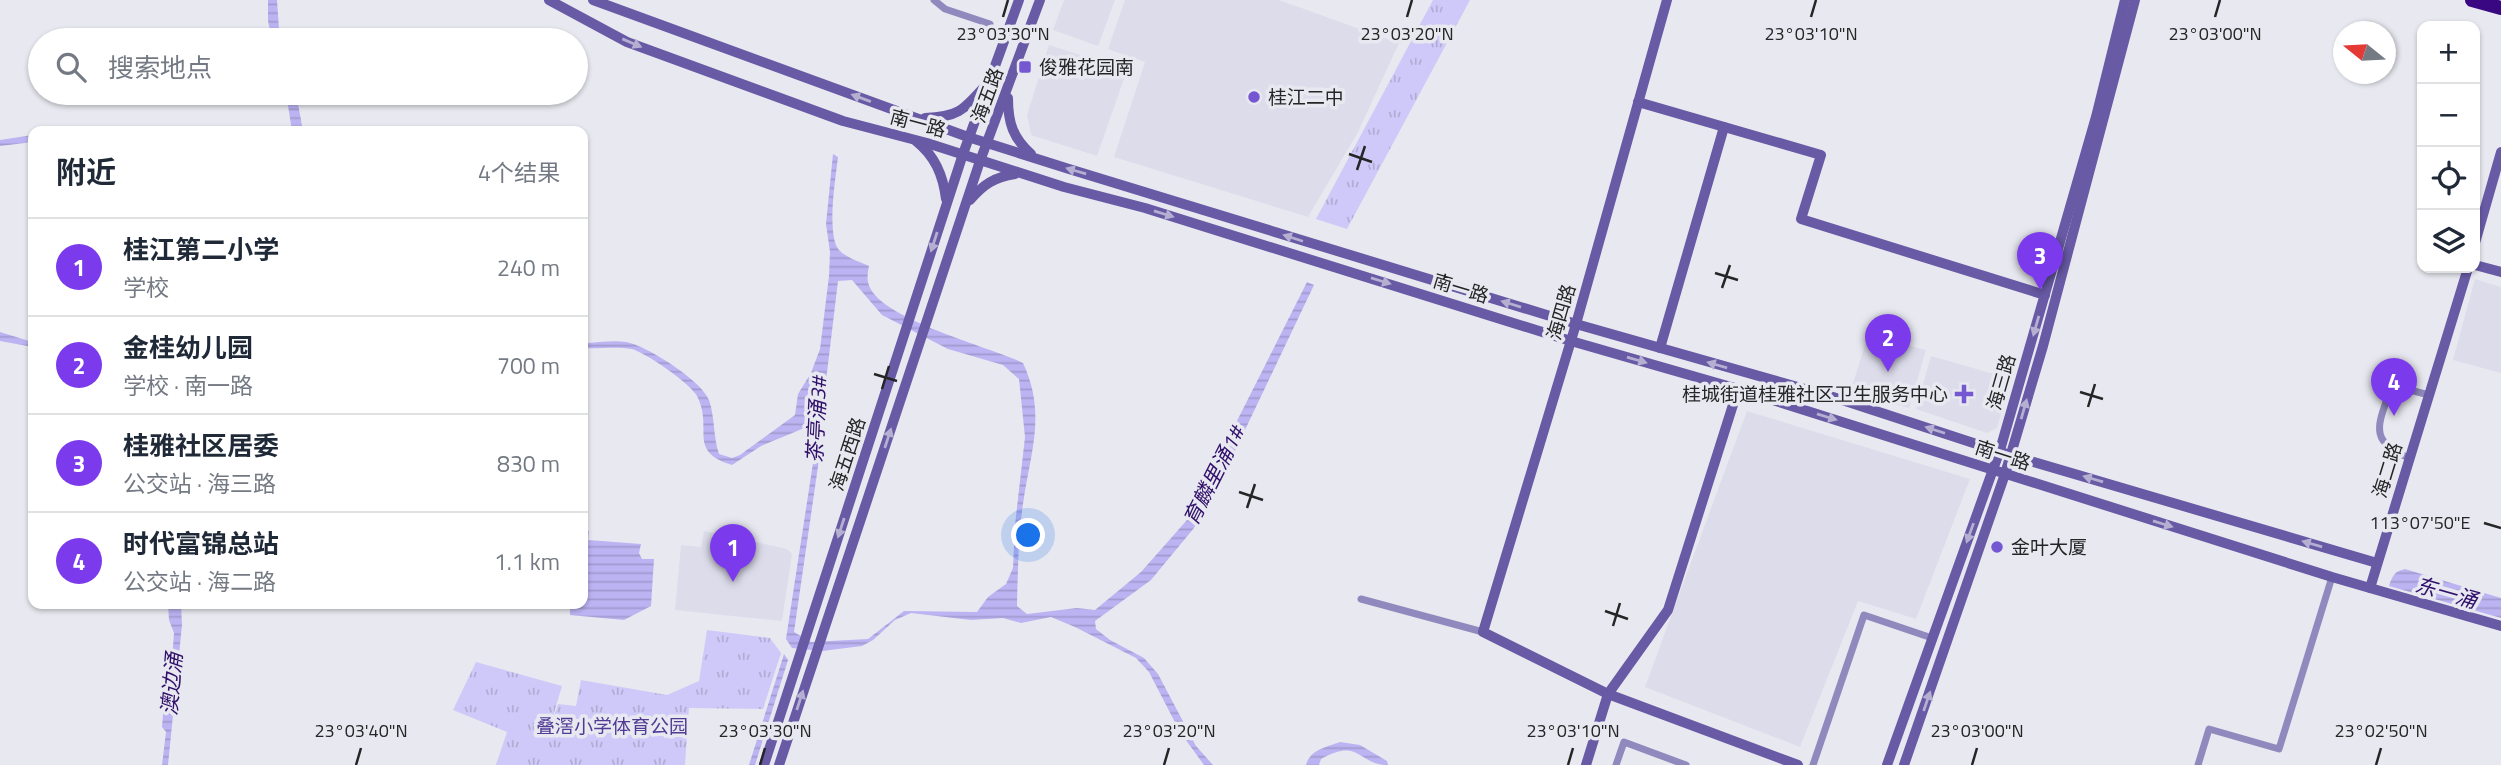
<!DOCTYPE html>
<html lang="zh">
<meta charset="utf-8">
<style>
:root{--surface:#fff;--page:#f2f2f3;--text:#1f2937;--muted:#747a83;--line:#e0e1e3;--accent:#7c3aed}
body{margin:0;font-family:"Titillium Web","Noto Sans SC",sans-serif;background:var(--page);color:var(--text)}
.controls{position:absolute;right:21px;top:21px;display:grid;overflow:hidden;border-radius:14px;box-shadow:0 2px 5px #0004}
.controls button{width:63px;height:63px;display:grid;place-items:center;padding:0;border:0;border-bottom:2px solid var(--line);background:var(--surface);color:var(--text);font:35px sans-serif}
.compass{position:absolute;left:2333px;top:21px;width:63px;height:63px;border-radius:50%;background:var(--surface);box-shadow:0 2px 5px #0004;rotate:288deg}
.you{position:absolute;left:1029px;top:536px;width:24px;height:24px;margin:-18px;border:5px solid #fff;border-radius:50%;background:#1a73e8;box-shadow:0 0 0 10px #1a73e833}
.badge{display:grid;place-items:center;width:46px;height:46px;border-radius:50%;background:var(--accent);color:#fff;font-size:23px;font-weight:700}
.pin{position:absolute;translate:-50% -58px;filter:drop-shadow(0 2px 4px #0008)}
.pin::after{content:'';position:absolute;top:37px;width:24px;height:21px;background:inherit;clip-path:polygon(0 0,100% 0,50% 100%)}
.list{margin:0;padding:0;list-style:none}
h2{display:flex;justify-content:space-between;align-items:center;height:91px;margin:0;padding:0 28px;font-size:30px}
h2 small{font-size:23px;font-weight:400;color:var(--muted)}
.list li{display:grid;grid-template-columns:46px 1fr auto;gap:21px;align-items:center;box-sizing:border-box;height:98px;padding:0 28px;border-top:2px solid var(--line)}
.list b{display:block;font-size:26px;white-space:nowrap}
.list p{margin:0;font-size:23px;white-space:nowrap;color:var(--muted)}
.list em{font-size:23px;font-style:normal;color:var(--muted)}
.icon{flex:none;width:38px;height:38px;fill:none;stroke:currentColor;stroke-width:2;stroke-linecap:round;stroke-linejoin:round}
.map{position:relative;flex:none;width:2501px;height:765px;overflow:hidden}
.search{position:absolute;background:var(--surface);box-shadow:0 2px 5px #0004;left:28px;top:28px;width:560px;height:77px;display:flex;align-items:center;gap:18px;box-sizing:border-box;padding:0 24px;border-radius:38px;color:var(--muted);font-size:26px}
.panel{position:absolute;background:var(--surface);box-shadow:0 2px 5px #0004;left:28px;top:126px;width:560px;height:483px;border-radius:14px}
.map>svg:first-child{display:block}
.built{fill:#dddceb}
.grass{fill:url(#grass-tufts)}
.water{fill:url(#water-rules);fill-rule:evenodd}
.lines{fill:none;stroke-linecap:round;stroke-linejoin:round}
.street{stroke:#9089bd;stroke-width:7}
.secondary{stroke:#685aa5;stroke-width:10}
.highway{stroke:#390781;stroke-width:14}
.oneway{fill:#b5afd2}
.ticks{fill:none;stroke:#252527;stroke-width:2.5}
.poi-dot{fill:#7557d1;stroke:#e8e8f0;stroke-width:2.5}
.labels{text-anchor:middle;stroke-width:7;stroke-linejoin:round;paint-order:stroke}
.poi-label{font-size:19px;fill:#252527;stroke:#e8e8f0;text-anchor:start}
.street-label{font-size:19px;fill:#252527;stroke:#e8e8f0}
.park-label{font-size:19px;fill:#513b95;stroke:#e8e8f0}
.water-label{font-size:21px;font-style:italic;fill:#30106a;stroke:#e8e8f0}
.ticks-label{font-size:18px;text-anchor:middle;fill:#252527;stroke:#e8e8f0;stroke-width:7;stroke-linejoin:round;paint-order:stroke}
</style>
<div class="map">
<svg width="2501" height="765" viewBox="0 0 2501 765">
<defs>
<pattern id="grass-tufts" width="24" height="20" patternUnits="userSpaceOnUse" patternTransform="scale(1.75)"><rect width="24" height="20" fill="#cfc9f9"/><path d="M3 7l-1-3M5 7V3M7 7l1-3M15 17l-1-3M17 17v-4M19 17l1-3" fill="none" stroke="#b2acd5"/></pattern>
<pattern id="water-rules" width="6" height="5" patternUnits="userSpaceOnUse" patternTransform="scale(1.75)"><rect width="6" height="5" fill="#bcb3f2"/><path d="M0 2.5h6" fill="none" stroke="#a19ad0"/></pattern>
</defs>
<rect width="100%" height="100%" fill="#e8e8f0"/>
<g class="built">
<path d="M1064 0H1115L1098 46 1053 30Z"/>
<path d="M1125 0H1279L1399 43 1358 132 1308 217 1114 157 1145 62 1108 49Z"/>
<path d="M1049 45 1127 70 1097 156 1031 135 1027 115Z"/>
<path d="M2475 279 2501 287V373L2453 360Z"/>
<path d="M1868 335 1926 350 1909 408 1850 393Z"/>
<path d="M1931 356 2011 379 1997 428 1987 433 1916 409Z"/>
<path d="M1747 411 1970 479 1916 619 1858 601 1800 747 1645 687Z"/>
<path d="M704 531 787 549 792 554 782 621 675 610 681 545 701 547Z"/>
</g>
<g class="grass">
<path d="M1433 0H1470L1347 229 1316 219Z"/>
<path d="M707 630 770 638 781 653 763 709 689 708 685 765H496L507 732 453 710 476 662 562 686 546 740 558 704 576 706 581 680 667 695 699 681Z"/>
</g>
<g class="water">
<path d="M268 0H277L279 29 283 40H272L268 21Z"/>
<path d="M286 93H296L303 131H292Z"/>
<path d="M33 135V142L0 146V140Z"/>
<path d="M833 154 838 157C836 176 826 235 839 250 845 257 860 262 869 266 868 271 867 277 868 282 875 319 992 347 1023 363 1047 414 1030 453 1023 504 1018 537 1018 573 1017 606L1027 614 1077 608 1095 610 1141 572 1187 520 1307 282 1314 285 1234 453 1194 528 1151 580 1095 621 1096 629 1110 640 1144 658 1158 674 1196 746 1213 765H1204L1180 732 1149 672 1136 658 1075 627 1051 617 1021 623 1003 618 971 620 911 613 895 620 873 640 862 646 822 651 792 648 786 639 817 437 814 424 761 446 732 465C686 451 714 429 697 396 690 383 646 353 632 349 617 346 597 349 583 348V343C597 343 613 340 626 342 646 345 702 381 709 400 715 417 713 437 719 454L732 458 740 455 795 415 798 394 811 373 820 349 829 276 830 252 826 224ZM852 280 882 315 948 349 1003 365 1019 379 1025 437 1015 525 1013 568 1006 584 988 597 977 612 904 611 868 639 811 642 794 632 823 432V420L829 410 826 381 838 281Z"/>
<path d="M0 332 29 341 33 340V347L0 341Z"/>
<path d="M583 531H589L588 540 641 544 639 553 642 559H654L651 606 624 620 570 615V609L563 608V604H583Z"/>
<path d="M2405 569 2501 598V618L2389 586C2392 576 2395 571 2405 569Z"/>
<path d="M168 604H181L182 625 168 765H162L166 732 162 727 166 678 171 673 174 633 169 620Z"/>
<path d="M784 654 788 660 755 765H749Z"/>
<path d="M1340 742 1360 745 1387 761 1388 765C1357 765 1361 737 1321 759L1319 765H1306C1310 750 1326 747 1340 742Z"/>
</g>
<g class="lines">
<g class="street">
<path d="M934 0 945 9 990 24"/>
<path d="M2409 458C2367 441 2379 424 2390 390L2391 385 2429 395"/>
<path d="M1361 599 1483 632"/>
<path d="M1616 765 1624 742 1686 765"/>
<path d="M1813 765 1864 615 1932 638"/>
<path d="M2198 765 2209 729 2279 749 2332 577"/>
</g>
<g class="secondary">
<path d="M549 0 627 42 843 121 927 143 1064 187 1145 208 1571 341 1738 389 2332 577 2501 626"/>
<path d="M593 0 968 137 1069 169 1576 324 1833 397 2010 455 2377 563"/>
<path d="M1667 0 1576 324 1483 632 1608 694 1798 765"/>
<path d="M1008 98C1008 123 1013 138 1031 154"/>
<path d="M1638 102 1821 155 1801 219 2045 295"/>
<path d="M925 118C957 117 963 111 984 87"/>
<path d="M916 141C935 156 943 175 946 199"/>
<path d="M970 200C983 185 994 177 1015 174"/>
<path d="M2475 243 2501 152"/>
<path d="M2475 265 2501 272"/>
<path d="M1660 348 1724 127"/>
<path d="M2370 588 2468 268"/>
<path d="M764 765 963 154 1019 0"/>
<path d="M779 765 980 161 1040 0"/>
<path d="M1586 765 1608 694 1668 610 1738 389"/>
<path d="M1887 765 2000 450 2096 117 2125 0"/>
<path d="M1904 765 2005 474 2043 346 2135 0"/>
</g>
<path class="highway" d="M2472 0 2501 8"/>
</g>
<defs><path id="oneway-solid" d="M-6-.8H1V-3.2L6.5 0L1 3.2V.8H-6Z" transform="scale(1.75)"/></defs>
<g class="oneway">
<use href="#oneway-solid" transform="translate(632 43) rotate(23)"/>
<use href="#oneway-solid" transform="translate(861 98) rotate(-160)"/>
<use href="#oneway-solid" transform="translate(1076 171) rotate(-164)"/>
<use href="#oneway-solid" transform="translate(1164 214) rotate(17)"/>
<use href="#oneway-solid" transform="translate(1293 238) rotate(-162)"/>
<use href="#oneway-solid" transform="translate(934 242) rotate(108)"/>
<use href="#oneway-solid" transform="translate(1381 281) rotate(17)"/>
<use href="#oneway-solid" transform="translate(1511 304) rotate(-163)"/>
<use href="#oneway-solid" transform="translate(2036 326) rotate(106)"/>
<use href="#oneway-solid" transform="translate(1637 360) rotate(16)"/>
<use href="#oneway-solid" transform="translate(1717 365) rotate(-164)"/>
<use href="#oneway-solid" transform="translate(2024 409) rotate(-74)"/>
<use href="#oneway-solid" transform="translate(1827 417) rotate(17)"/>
<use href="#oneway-solid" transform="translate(1935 430) rotate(-162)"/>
<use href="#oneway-solid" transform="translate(888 438) rotate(-72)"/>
<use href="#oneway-solid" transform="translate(2093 479) rotate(-164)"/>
<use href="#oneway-solid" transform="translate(2163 524) rotate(17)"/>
<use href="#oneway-solid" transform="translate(841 528) rotate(108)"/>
<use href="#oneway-solid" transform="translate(1970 533) rotate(110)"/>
<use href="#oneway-solid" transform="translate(2312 544) rotate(-164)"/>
<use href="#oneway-solid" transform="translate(800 700) rotate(-72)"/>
<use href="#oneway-solid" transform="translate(1927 701) rotate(-71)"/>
</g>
<path class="ticks" d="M1003 17 1008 0M1407 17 1412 0M1811 17 1816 0M2215 17 2220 0M1349 154 1372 162M1357 170 1365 146M1715 273 1738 280M1722 288 1730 265M874 374 897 381M882 389 889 366M2080 392 2103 399M2088 407 2095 384M1239 492 1263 500M1247 508 1255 484M2484 523 2501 528M1605 611 1628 619M1613 626 1620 603M356 765 361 748M760 765 765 748M1164 765 1169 748M1568 765 1573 748M1972 765 1977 748M2376 765 2381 748"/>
<g class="poi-dot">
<rect x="1018" y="60" width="14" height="14" rx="3.5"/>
<circle cx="1254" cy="97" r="7"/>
<path d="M1960.5 383.5h7v7h7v7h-7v7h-7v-7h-7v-7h7z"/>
<circle cx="1997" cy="547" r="7"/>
</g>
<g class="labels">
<g class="poi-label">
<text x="1039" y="74">俊雅花园南</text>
<text x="1268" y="104">桂江二中</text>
<text x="1948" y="401" text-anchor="end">桂城街道桂雅社区卫生服务中心</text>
<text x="2011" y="554">金叶大厦</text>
</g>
<g class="street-label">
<text transform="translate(987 95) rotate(-70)" y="7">海五路</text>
<text transform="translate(918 123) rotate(15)" y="7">南一路</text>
<text transform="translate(1461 288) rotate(17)" y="7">南一路</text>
<text transform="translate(1561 312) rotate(-74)" y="7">海四路</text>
<text transform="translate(2001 382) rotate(-74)" y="7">海三路</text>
<text transform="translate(847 454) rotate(-72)" y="7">海五西路</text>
<text transform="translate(2003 455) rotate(18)" y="7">南一路</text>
<text transform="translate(2387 470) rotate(-73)" y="7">海二路</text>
</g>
<g class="park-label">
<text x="612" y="733">叠滘小学体育公园</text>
</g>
<g class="water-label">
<text transform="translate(817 420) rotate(-87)" y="7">茶亭涌3#</text>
<text transform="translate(1214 476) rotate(-63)" y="7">育麟里涌1#</text>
<text transform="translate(2446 593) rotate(16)" y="7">东一涌</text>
<text transform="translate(172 684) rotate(-85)" y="7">澳边涌</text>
</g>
</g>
<g class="ticks-label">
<text x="1003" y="40">23°03'30"N</text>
<text x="1407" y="40">23°03'20"N</text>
<text x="1811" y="40">23°03'10"N</text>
<text x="2215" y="40">23°03'00"N</text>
<text x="2420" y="529">113°07'50"E</text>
<text x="361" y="737">23°03'40"N</text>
<text x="765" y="737">23°03'30"N</text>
<text x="1169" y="737">23°03'20"N</text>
<text x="1573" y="737">23°03'10"N</text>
<text x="1977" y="737">23°03'00"N</text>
<text x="2381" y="737">23°02'50"N</text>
</g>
</svg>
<div class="controls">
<button>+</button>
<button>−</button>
<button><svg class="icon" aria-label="locate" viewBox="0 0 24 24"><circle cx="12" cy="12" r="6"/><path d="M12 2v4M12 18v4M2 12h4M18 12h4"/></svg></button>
<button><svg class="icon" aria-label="layers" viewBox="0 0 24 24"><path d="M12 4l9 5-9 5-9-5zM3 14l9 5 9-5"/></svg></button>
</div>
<svg class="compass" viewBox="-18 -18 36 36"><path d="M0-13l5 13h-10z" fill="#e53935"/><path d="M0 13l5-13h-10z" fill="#747a83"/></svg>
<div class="you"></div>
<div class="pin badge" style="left:733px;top:582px">1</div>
<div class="pin badge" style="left:1888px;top:372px">2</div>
<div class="pin badge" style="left:2040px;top:290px">3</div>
<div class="pin badge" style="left:2394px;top:416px">4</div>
<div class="search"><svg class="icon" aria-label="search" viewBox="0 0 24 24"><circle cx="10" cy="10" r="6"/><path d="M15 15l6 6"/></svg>搜索地点</div>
<section class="panel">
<h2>附近<small>4个结果</small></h2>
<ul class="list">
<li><span class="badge">1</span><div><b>桂江第二小学</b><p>学校</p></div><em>240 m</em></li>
<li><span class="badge">2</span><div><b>金桂幼儿园</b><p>学校 · 南一路</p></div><em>700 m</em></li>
<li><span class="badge">3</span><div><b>桂雅社区居委</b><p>公交站 · 海三路</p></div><em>830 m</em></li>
<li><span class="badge">4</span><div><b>时代富锦总站</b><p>公交站 · 海二路</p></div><em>1.1 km</em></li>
</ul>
</section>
</div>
